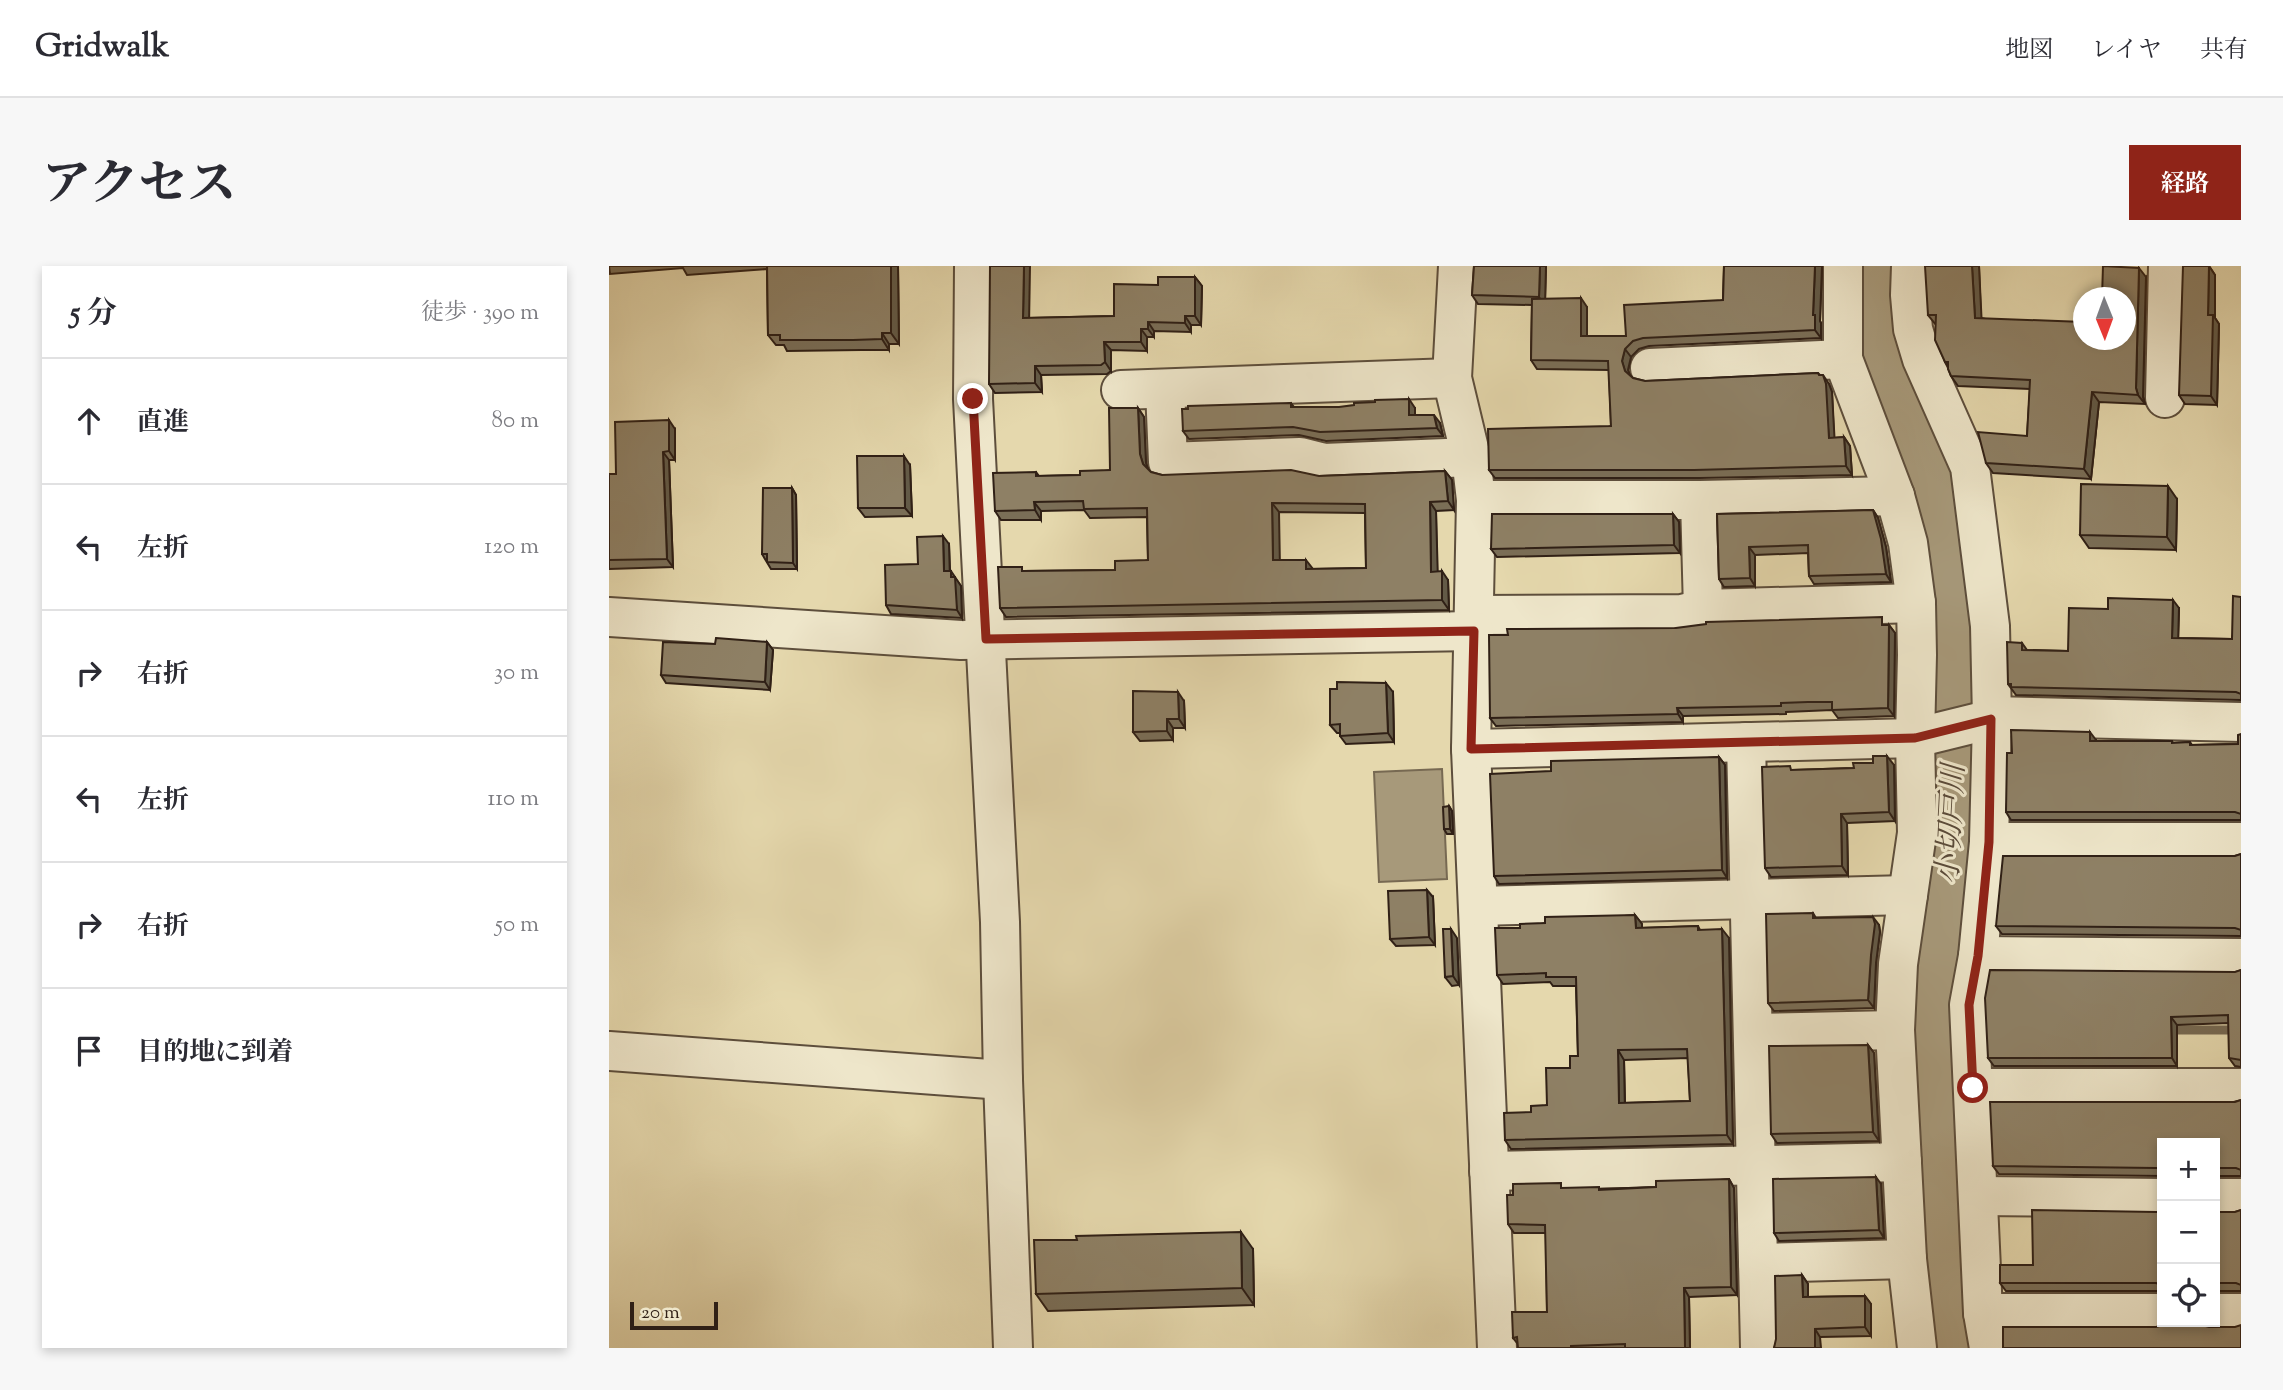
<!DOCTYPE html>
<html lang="ja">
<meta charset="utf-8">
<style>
:root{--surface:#fff;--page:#f7f7f7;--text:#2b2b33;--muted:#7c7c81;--line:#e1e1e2;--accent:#8f2418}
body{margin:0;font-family:"Sorts Mill Goudy","Noto Serif JP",serif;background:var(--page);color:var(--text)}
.controls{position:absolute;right:21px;bottom:21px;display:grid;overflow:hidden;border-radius:0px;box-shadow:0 4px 10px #0003}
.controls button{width:63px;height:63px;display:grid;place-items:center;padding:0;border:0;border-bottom:2px solid var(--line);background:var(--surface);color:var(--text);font:35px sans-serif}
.compass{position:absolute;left:1464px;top:21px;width:63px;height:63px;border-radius:50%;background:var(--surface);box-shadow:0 4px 10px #0003;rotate:179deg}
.scale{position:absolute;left:21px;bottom:18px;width:88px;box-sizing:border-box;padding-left:7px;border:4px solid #302016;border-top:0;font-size:19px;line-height:24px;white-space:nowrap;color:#302016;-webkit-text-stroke:5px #eee6ca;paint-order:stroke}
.stop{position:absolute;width:21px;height:21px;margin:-16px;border:5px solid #8f2418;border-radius:50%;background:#fff}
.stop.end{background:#8f2418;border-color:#fff;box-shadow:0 2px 7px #0008}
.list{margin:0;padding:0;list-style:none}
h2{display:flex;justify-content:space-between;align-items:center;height:91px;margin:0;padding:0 28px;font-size:30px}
h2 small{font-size:23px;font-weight:400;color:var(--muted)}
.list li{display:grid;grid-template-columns:46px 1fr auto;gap:21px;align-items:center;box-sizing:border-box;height:126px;padding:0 28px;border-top:2px solid var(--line)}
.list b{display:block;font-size:26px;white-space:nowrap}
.list em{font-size:23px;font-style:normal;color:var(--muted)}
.icon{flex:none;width:38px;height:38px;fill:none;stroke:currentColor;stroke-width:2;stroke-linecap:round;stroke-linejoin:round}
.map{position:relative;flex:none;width:1632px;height:1082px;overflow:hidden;border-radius:0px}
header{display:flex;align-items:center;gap:42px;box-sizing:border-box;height:98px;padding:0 35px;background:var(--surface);border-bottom:2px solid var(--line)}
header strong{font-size:33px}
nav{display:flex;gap:38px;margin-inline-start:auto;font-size:24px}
.intro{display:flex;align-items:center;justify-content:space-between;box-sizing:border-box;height:168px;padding:0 42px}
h1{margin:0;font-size:49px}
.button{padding:18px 32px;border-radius:0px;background:var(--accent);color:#fff;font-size:24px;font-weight:700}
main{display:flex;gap:42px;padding:0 42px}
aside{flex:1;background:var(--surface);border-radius:0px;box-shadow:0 4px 10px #0003}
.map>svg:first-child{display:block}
.water{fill:#a7997a;stroke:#776952;stroke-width:2}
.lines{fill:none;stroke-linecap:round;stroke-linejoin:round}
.stream{stroke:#776952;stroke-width:9}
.river{stroke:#a7997a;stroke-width:52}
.minor-casing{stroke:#5d4e3c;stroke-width:42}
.minor{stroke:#eee6ca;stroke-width:38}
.wall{fill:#7a6e57;stroke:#302016;stroke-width:2;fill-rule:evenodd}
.shaded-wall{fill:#635a47;stroke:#302016;stroke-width:2}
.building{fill:#8e8065;stroke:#302016;stroke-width:2;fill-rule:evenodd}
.route{stroke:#8f2418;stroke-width:9}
.labels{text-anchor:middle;stroke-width:6;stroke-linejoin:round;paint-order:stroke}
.water-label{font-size:30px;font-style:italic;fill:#5a4a39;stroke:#eee6ca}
</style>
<header>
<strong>Gridwalk</strong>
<nav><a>地図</a><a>レイヤ</a><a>共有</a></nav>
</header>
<div class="intro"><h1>アクセス</h1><a class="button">経路</a></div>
<main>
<aside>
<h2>5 分<small>徒歩 · 390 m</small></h2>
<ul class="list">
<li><svg class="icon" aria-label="ahead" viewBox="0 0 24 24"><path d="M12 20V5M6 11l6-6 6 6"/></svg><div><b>直進</b></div><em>80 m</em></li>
<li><svg class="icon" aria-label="left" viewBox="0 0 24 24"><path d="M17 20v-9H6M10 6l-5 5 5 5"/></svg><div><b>左折</b></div><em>120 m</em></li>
<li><svg class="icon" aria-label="right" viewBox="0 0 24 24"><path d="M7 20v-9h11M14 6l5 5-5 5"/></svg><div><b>右折</b></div><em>30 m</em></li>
<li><svg class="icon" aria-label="left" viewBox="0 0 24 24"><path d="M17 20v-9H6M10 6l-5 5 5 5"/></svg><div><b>左折</b></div><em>110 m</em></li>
<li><svg class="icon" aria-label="right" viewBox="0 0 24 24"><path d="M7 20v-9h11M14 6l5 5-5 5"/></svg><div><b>右折</b></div><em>50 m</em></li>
<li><svg class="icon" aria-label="arrive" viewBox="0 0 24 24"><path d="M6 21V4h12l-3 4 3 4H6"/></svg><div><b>目的地に到着</b></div></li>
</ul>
</aside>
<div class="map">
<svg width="1632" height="1082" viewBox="0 0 1632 1082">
<rect width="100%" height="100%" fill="#e5d8ad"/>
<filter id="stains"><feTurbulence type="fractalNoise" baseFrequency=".00286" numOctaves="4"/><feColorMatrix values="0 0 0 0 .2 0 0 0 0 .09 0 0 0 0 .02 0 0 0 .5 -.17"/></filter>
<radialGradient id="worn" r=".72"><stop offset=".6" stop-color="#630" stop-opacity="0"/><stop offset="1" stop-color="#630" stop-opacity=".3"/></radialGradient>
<path class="water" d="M833 503 838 613 770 616 765 506Z"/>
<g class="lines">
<path class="stream" d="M1557 764H1632"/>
<path class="river" d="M1270 0 1268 45 1279 105 1313 191 1333 261 1345 351 1342 427 1348 504 1346 579 1320 739 1337 1043 1344 1082"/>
<defs>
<g id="minor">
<path d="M365 0 364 133 391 656 394 814 404 1082"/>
<path d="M849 0 843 112 862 191 867 234 862 483 888 1082"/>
<path d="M1234 0V93L1286 230 1299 277 1307 337 1308 389 1306 472 1308 567 1289 698 1286 764 1298 993 1308 1082"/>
<path d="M1302 0 1301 29 1304 63 1313 93 1361 201 1381 360 1383 453 1380 576 1369 690 1360 739 1374 1047 1380 1082"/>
<path d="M1041 102 1234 93"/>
<path d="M556 123 559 196 691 191 715 197 862 191"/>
<path d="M512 124 843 112"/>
<path d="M1556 132 1559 0"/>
<path d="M867 234H1091L1286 230"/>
<path d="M1091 234 1094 343"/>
<path d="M865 349 1073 348 1094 343 1307 337"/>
<path d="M0 351 352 374 865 365"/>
<path d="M1383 450 1632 456"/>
<path d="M1137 476 1151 1082"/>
<path d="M862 483 1306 472 1383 453"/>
<path d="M1380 576H1632"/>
<path d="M869 640 1299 629"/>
<path d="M1369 690 1632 692"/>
<path d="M1144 767 1286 764"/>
<path d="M0 785 394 814"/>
<path d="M1364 822H1632"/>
<path d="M880 905 1293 896"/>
<path d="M1369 930 1553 932"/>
<path d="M1606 932H1632"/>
<path d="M1149 997 1298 993"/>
<path d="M1374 1047H1553"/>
<path d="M1606 1047H1632"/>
</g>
</defs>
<use href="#minor" class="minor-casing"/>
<use href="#minor" class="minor"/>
</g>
<g class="wall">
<path d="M0 0H289L290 78H280V84H252L178 85 175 79H167L159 69 158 3 78 9 74 2 1 8Z"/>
<path d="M865 0H937L936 33 978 41V70H1017L1114 34 1115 0H1213L1211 55 1212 57V72L1040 80 1030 83 1022 91 1019 104 1021 109 1024 112 1036 115 1209 107 1220 118 1223 126 1225 172 1235 171 1241 180 1243 209 1091 212H886L880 204 1002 160 1000 104 928 103 922 94 923 39 869 38 863 29Z"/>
<path d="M1370 0 1372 52 1474 74 1537 11 1534 131 1536 138 1490 136 1482 213 1384 207 1377 197 1418 170 1421 123 1349 120 1342 110 1339 101 1336 96 1327 59 1319 49Z"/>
<path d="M1600 0 1606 9V52L1610 58 1608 139 1576 138 1570 129Z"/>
<path d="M586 11 593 20 592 59H582V66L545 65V71H538V85L502 84V105L498 108 432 109 433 126 386 127 380 118 420 52 505 50 549 19Z"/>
<path d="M682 137 685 141 806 142V149L831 157 834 170 717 175 690 169 580 173 574 165Z"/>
<path d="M529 142 535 151 537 197 539 203 542 206 553 209 710 210 836 205 843 214 845 244 827 245 828 305 839 314 840 344 397 351 391 342 416 305 506 304 539 294 538 251 481 252 475 244 432 245V254H392L386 245 427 206 430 210 471 209 501 204ZM670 246 756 247 757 302 704 303 670 294Z"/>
<path d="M66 163V194H60L64 301 0 303V208H7Z"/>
<path d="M301 199 303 250 256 251 249 242Z"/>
<path d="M183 222 187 229 188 303H162L153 288Z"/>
<path d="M1568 233 1567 284 1480 282 1471 269Z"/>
<path d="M1264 244 1269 252 1277 281 1282 316 1205 318 1200 310 1199 287 1146 289V320L1115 321 1110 313 1108 248Z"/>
<path d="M1064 248 1070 256 1071 287 888 291 882 283Z"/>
<path d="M340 278 341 305 352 320 353 352 282 348 277 339 309 298Z"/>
<path d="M1632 331V434L1407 429 1399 418 1413 377 1418 384 1459 385 1499 343 1570 342 1569 372 1623 373Z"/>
<path d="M1280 359 1286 367 1285 450 1229 452 1223 444 1177 446V448L1074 450V456L887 460 881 452 1067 362Z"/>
<path d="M158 376 164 384 161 424 57 417 52 409 106 378Z"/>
<path d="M784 426 785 476 737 478 731 470V467H728L721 459Z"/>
<path d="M575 435 576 462H564V474L531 475 524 466Z"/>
<path d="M1632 468V554H1402L1397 546 1403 487 1487 474V475H1563L1564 477 1581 476 1583 479 1629 478Z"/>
<path d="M1110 491 1116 499 1118 612 890 618 885 610 942 505Z"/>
<path d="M1285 499 1286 555 1238 557 1239 609 1162 611 1156 602 1184 504 1245 502Z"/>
<path d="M840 540 843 545 844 568H838L835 563Z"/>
<path d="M1632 588V670L1393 668 1387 660Z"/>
<path d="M824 631 826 679 787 680 781 673Z"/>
<path d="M1204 647 1207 652 1270 659 1271 666 1267 697 1265 742 1165 745 1159 737Z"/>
<path d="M1026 649 1033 658V662L1089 660 1091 664 1120 672 1124 878 902 883 896 874 922 846 938 839 969 790 967 720H944L941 716 894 718 888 709 911 662 936 657ZM1079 792 1081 835 1016 837 1015 794Z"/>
<path d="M848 672 850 719 843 720 836 711Z"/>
<path d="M1632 704V801L1626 800 1620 792V757L1568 759V800H1385L1379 792Z"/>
<path d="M1259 779 1265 787 1270 875 1168 877 1162 868Z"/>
<path d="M1632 834V910H1606V877H1553V910L1390 908 1384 900Z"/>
<path d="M1120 913 1125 922 1128 1029 1080 1031 1081 1082H909V1078L904 1072 938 1046 937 967H905L899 958 904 929 956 922 991 923 1047 921Z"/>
<path d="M1272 918 1275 972 1170 975 1165 967Z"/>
<path d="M1553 944V1025H1397L1391 1017 1424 999Z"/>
<path d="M1632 944V1025H1606V946H1626Z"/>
<path d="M644 983 645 1039 439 1045 427 1028Z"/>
<path d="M1193 1009 1199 1018V1031L1256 1030 1262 1038V1070L1211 1071 1165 1082Z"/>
</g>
<g class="shaded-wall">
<path d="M282 0H289L290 78 282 67Z"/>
<path d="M415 0H421L420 60 414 52Z"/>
<path d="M931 0H937L936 40 930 31Z"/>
<path d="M1206 0H1213L1211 55 1212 57V72L1206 64 1204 49Z"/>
<path d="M1363 0H1370L1373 62 1366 52Z"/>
<path d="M1600 0 1606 9V52L1610 58 1608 139 1602 130 1599 49Z"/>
<path d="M1530 2 1537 11 1534 131 1536 138 1529 129 1527 122Z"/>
<path d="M586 11 593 20 592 59 586 50Z"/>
<path d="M972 32 978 41V78L972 70Z"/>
<path d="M576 50 582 59V66L576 57Z"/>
<path d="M539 56 545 65V71L539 63Z"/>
<path d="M532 63 538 71V85L532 76Z"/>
<path d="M273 67 280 78V84L273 73Z"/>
<path d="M495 76 502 84V105L496 96Z"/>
<path d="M1016 83 1022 91 1019 104 1022 113 1016 105 1013 95Z"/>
<path d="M426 100 432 109 433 126 426 117Z"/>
<path d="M1214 109 1220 118 1223 126 1226 181 1220 172Z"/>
<path d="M1483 126 1490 136 1482 213 1475 203Z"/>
<path d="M800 133 806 142V158L800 149Z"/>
<path d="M529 142 535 151 537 197 540 207 534 198 531 188Z"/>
<path d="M825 149 831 157 834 170 828 162Z"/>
<path d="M60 154 66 163V194L60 185Z"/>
<path d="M1235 171 1241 180 1243 209 1237 200Z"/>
<path d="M54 186 60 194 64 301 58 293Z"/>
<path d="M295 190 301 199 303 250 296 242Z"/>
<path d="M836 205 843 214 845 244 839 235Z"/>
<path d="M1559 220 1568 233 1567 284 1558 271Z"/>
<path d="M183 222 187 229 188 303 184 297Z"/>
<path d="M425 236 432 245V254L426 244Z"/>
<path d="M821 236 827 245 829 315 822 306Z"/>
<path d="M663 237 670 246 671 303 664 294Z"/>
<path d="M1264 244 1269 252 1277 281 1282 316 1277 308Z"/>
<path d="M1064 248 1070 256 1071 287 1065 279Z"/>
<path d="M334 270 340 278 341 313 335 305Z"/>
<path d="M1140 281 1146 289V320L1141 312Z"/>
<path d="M697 294 704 303H697Z"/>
<path d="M342 305 352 320 353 352 348 344 342 311Z"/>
<path d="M833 305 839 314 840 344 833 334Z"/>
<path d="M1564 334 1570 342 1569 381 1563 372Z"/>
<path d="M1280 359 1286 367 1285 450 1279 442Z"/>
<path d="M158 376 164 384 161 424 156 416Z"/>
<path d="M777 417 784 426 785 476 779 467Z"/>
<path d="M569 426 575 435 576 462 570 453Z"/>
<path d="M1068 442 1074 450V456L1069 448Z"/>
<path d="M558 453 564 462V474L558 465Z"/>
<path d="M1481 466 1487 474V484L1481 475Z"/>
<path d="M1278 490 1285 499 1286 555 1280 546Z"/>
<path d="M1110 491 1116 499 1118 612 1113 604Z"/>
<path d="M840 540 843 545 844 568 841 563Z"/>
<path d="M1232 548 1238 557 1239 609 1233 600Z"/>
<path d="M818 624 824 631 826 679 820 671Z"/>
<path d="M1026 649 1033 658V671L1027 662Z"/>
<path d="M1264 651 1270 659 1271 666 1267 697 1265 742 1259 734Z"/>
<path d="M842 663 848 672 850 719 844 710Z"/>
<path d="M1113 663 1120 672 1124 878 1118 869Z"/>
<path d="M1562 751 1568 759V800L1563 792Z"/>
<path d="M1259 779 1265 787 1270 875 1264 866Z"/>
<path d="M1009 784 1015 794 1016 846 1010 837Z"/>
<path d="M1267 911 1272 918 1275 972 1270 964Z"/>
<path d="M1120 913 1125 922 1128 1029 1122 1021Z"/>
<path d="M632 966 644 983 645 1039 633 1022Z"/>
<path d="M1193 1009 1199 1018V1039L1194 1031Z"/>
<path d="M1075 1022 1080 1031 1081 1082H1076Z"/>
<path d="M1256 1030 1262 1038V1070L1256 1061Z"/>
<path d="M1206 1063 1211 1071 1212 1082H1206Z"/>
</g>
<g class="building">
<path d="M158 0H282V67H273V73L244 74H171V69H159Z"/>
<path d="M381 0H415L414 52 505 50V18L549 19V11H586V50H576V57L539 56V63H532V76H495L496 96 492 99 426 100V117L380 118Z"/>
<path d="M865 0H931L930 31 863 29Z"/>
<path d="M1115 0H1206L1204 49H1206V64L1034 72 1024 75 1016 83 1013 95 1016 105 1024 112 1036 115 1209 107 1210 109H1214L1217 118 1220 172 1235 171 1237 200 1085 204H880L879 163 1002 160 999 95 922 94 923 33 972 32V70H1017L1015 39 1114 34Z"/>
<path d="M1316 0H1363L1366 52 1474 56V74H1516V32H1493L1494 0 1530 2 1527 122 1529 129 1483 126 1475 203 1377 197 1369 166 1418 170 1421 114 1342 110 1339 103V96H1336L1326 74 1327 49H1319Z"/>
<path d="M1574 0H1600L1599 49H1604L1602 130 1570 129Z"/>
<path d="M800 133V149H825L828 162 711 166 684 161 574 165 573 143H579V140L682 137V141H730L745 139V137L766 136V134Z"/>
<path d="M500 142H529L531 188 534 198 542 206 553 209 682 204 710 210 836 205 839 235 821 236 822 306 833 305V334L391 342 389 301H413V305L506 304V295L539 294 538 242 475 243 474 235 425 236 426 244 386 245 384 207 427 206V210L471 209V205L501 204ZM663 237 756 238 757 302 697 303V294H664Z"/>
<path d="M60 154V185L54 186 58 293 0 294V208H7L6 156Z"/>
<path d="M248 190H295L296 242H249Z"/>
<path d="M1472 218 1559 220 1558 271 1471 269Z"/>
<path d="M154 222H183L184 297 158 296V288H153Z"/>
<path d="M1264 244 1272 273 1277 308 1200 310 1199 279 1140 281 1141 312 1110 313 1108 248Z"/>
<path d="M883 248H1064L1065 279 882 283Z"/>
<path d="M334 270 335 305H342V311H346L348 344 277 339 276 299 309 298 308 271Z"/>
<path d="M1624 330 1632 331V428L1627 426 1402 421V418H1399L1398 376 1413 377V384L1459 385 1460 342 1499 343V332L1564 334 1563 372 1623 373Z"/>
<path d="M1273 351V359H1280L1279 442 1223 444V436H1199L1172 437V440L1068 442 1069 448 881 452 880 369H899L898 363 1067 362 1097 358V356Z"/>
<path d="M107 372 158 376 156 416 52 409 54 376 106 378Z"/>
<path d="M728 416 777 417 779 467 731 470V458L721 459V423H728Z"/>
<path d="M524 425 569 426 570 453H558V465L524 466Z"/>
<path d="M1402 464 1481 466V475H1563V477L1581 476V479L1629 478V469L1632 468V548L1626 546H1397L1398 487H1403Z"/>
<path d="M1264 490H1278L1280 546 1232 548 1233 600 1156 602 1153 501 1181 500 1182 504 1245 502 1244 497H1264Z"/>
<path d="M1110 491 1113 604 885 610 881 508 942 505V495Z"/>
<path d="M840 540 841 563H835L834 541Z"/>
<path d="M1632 588V664L1626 662 1387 660 1394 590H1626Z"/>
<path d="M818 624 820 671 781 673 779 625Z"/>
<path d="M1204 647V652L1264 651 1266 658 1262 689 1259 734 1159 737 1157 648Z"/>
<path d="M1026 649 1027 662 1089 660V664L1113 663 1118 869 896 874 895 847 922 846V840L938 839 937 802H961V790H969L967 711H937V707L888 709 886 662H911V658L936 657V651ZM1078 783 1081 835 1010 837 1009 784Z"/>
<path d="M834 663H842L844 710 836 711Z"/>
<path d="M1381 704 1626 706 1632 704V794L1620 792 1619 749 1562 751 1563 792H1379L1376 732Z"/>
<path d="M1259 779 1264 866 1162 868 1160 780Z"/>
<path d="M1632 834V904L1627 902H1606V877H1553V904L1548 902 1384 900 1381 836H1626Z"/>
<path d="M1267 911 1270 964 1165 967 1164 913Z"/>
<path d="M1120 913 1122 1021 1075 1022 1076 1082H1016V1078L962 1080V1082H909L908 1071 904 1072 903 1046H938L936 959 899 958 898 929H904V918L952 917V922L990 921V924L1047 921V915Z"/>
<path d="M1423 944 1548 946 1553 944V1019L1547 1017H1391V999H1424Z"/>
<path d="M1632 944V1019L1627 1017H1606V946H1626Z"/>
<path d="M632 966 633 1022 427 1028 425 974H468L467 970Z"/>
<path d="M1193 1009 1194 1031 1256 1030V1061L1206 1063V1082H1165L1167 1073 1166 1010Z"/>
<path d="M1560 1056H1588L1590 1058 1600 1061H1626L1632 1059V1082H1394V1061H1547L1558 1058Z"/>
</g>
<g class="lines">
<path class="route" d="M364 133 377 373 865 365 862 483 1306 472 1382 453 1380 576 1369 690 1360 739 1364 822"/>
</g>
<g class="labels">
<g class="water-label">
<text transform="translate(1341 558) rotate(-87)" y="10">小切戸川</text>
</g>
</g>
<rect width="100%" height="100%" filter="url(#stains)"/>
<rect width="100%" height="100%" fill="url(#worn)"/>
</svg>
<div class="controls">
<button>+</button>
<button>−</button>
<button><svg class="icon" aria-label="locate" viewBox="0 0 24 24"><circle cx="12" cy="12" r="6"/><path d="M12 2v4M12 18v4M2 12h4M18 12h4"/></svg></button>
</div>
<svg class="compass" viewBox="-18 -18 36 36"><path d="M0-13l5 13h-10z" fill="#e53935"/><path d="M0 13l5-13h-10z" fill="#7c7c81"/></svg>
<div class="scale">20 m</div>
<div class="stop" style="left:1364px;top:822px"></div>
<div class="stop end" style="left:364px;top:133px"></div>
</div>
</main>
